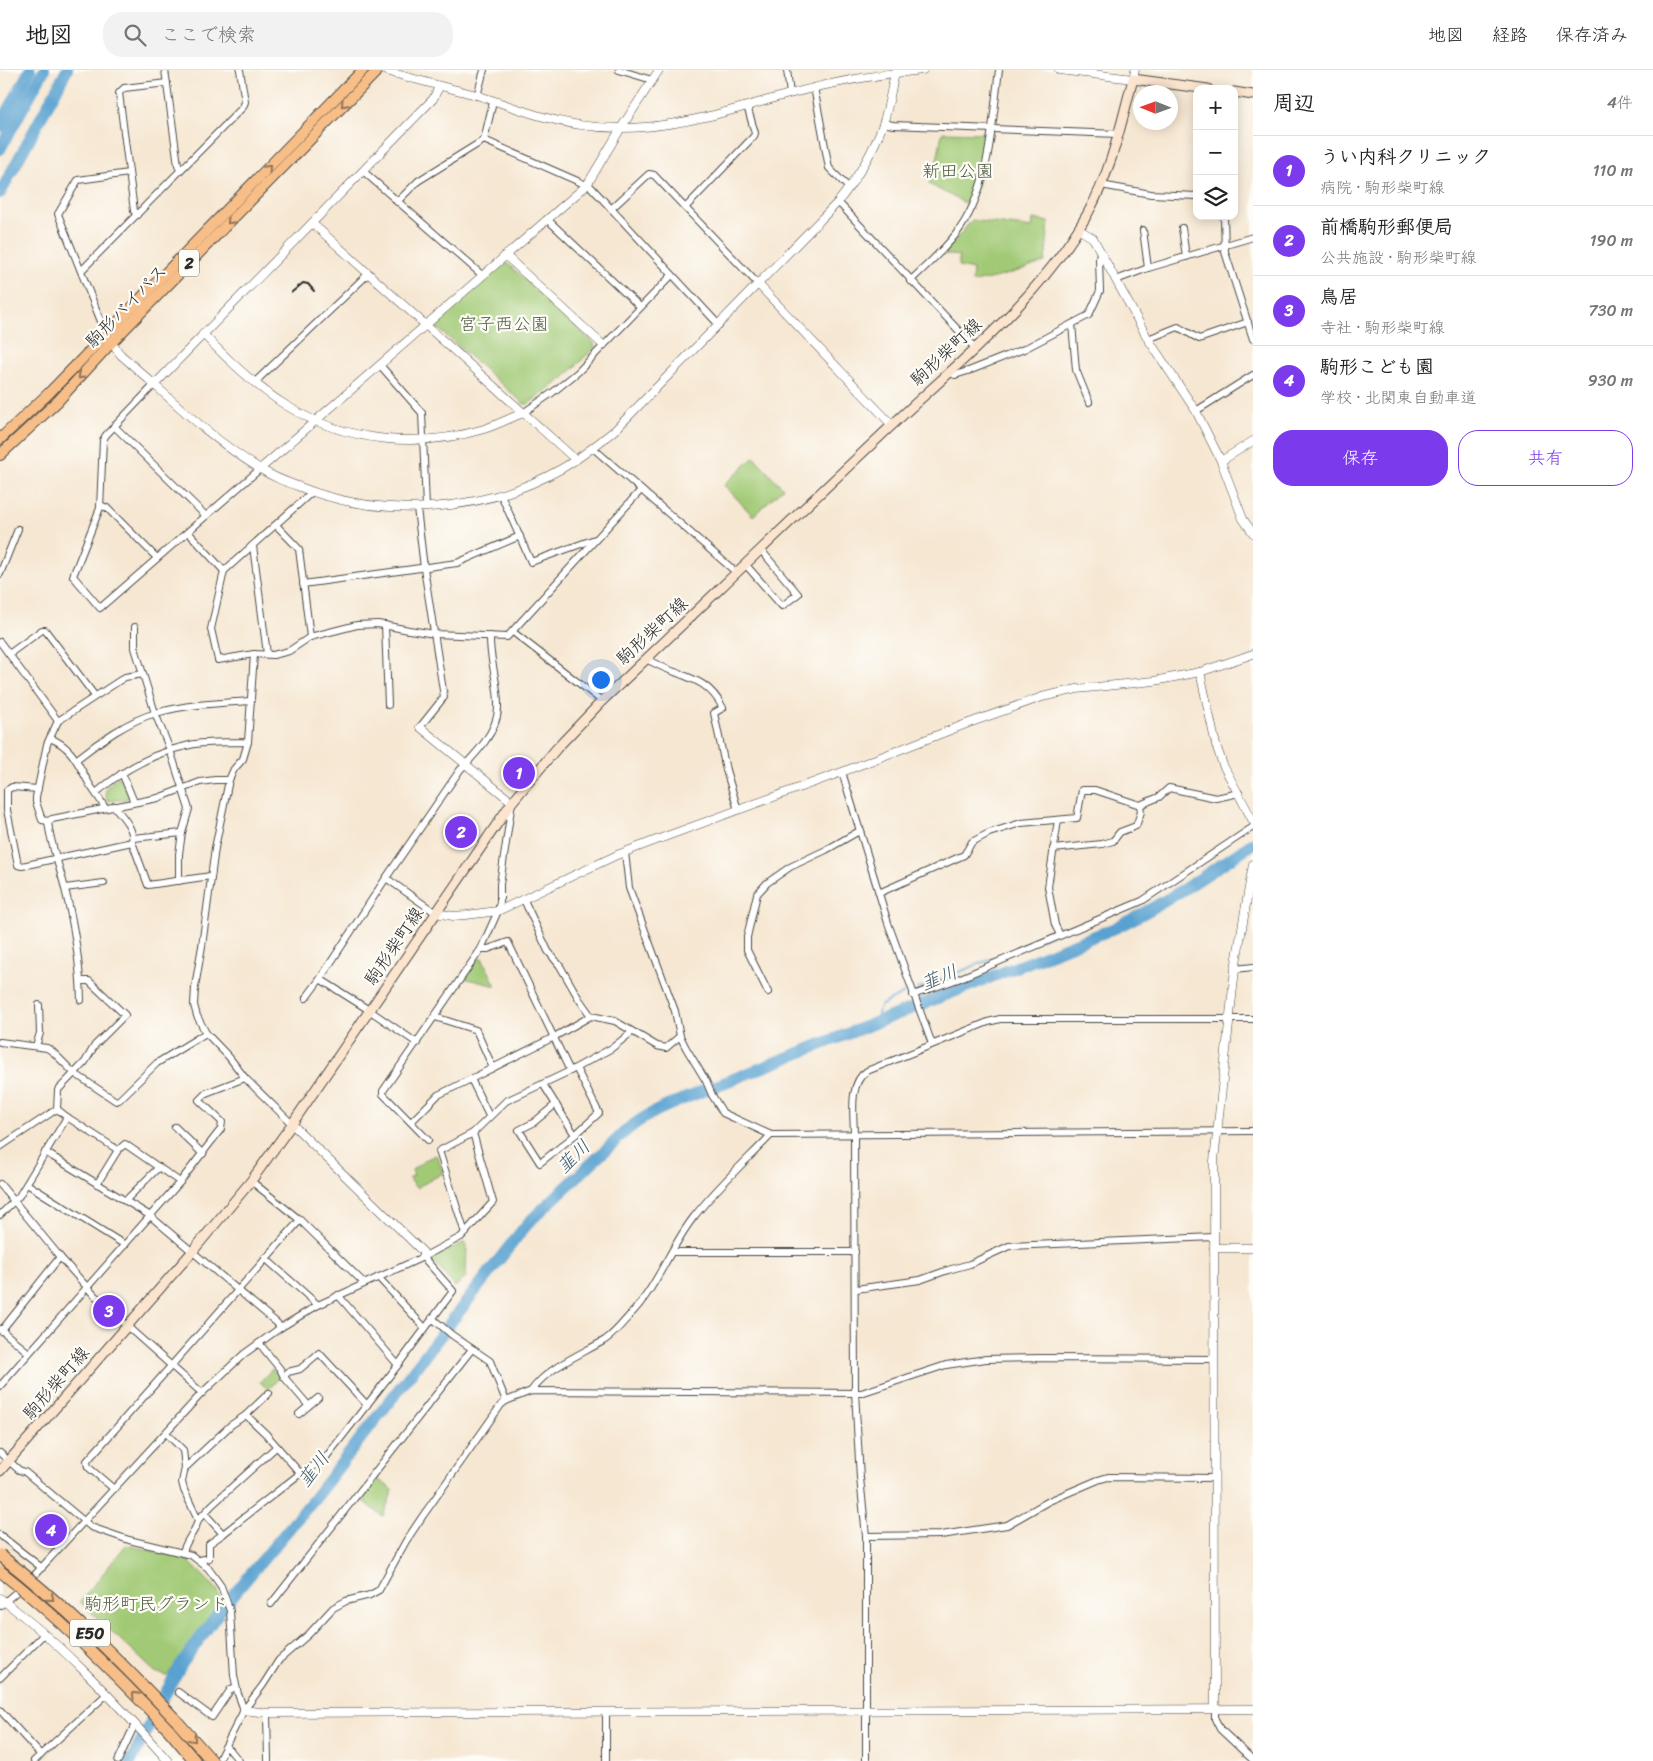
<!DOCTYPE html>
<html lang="ja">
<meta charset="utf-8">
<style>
:root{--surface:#fff;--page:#f2f2f2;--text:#222;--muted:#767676;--line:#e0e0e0;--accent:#7c3aed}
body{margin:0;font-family:Sriracha,"Klee One",sans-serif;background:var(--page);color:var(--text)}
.controls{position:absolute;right:15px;top:15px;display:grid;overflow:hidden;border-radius:10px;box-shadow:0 2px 12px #0003}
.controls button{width:45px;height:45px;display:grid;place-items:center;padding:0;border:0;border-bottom:1px solid var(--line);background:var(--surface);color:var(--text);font:25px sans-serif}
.compass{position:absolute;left:1133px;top:15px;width:45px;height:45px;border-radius:50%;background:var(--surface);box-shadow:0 2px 12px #0003;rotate:271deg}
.you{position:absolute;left:600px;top:609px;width:18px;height:18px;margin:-12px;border:4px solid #fff;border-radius:50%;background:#1a73e8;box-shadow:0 0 0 8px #1a73e833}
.badge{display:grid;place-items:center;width:32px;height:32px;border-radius:50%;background:var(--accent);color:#fff;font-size:16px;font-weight:700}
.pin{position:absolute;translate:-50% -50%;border:2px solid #fff;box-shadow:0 1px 5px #0006}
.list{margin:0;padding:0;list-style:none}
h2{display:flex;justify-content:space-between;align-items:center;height:65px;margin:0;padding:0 20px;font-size:21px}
h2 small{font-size:16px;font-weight:400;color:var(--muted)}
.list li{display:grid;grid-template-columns:32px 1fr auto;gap:15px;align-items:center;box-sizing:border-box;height:70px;padding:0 20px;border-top:1px solid var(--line)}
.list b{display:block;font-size:19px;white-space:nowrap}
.list p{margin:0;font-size:16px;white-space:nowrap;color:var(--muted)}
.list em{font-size:16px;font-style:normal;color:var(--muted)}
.actions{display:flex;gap:10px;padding:15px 20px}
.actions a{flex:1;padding:11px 0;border:1px solid var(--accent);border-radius:20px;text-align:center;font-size:18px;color:var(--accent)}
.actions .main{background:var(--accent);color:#fff}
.icon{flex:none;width:28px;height:28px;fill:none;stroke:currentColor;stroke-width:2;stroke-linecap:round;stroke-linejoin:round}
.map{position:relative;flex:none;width:1253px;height:1691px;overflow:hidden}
header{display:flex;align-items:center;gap:30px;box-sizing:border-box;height:70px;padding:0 25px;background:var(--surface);border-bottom:1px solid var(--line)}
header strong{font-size:24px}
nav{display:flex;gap:28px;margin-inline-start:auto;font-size:18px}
.search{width:350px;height:45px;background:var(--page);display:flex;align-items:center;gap:12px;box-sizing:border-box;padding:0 18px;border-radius:20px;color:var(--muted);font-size:19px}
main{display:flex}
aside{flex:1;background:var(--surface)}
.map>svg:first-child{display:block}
.green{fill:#a2ca76;stroke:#667a50}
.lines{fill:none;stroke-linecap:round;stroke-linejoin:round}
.stream{stroke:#59a1d0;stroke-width:2}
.river{stroke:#59a1d0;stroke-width:12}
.minor-casing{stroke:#494744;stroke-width:8}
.tertiary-casing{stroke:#494744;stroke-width:9}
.secondary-casing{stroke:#494744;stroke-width:11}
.primary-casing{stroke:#494744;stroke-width:12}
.motorway-casing{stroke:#494744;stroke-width:13}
.minor{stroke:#fff;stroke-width:6}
.tertiary{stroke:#fff;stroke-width:8}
.secondary{stroke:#fce5cf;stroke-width:9}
.primary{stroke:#f7be88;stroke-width:10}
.motorway{stroke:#f7be88;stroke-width:11}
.rail{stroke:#2b2b2b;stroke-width:2}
.motorway-bridge-casing{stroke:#494744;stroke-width:13;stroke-linecap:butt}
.motorway-bridge{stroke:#f7be88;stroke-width:11}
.oneway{stroke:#91745a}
.labels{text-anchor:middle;stroke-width:4.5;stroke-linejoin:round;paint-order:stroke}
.shield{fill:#fdfcf7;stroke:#6a6a68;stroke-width:1}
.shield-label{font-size:16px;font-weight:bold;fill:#2b2b2b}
.park-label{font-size:18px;fill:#4f5b42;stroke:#fdfcf7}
.street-label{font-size:18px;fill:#2b2b2b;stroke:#fdfcf7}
.water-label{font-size:19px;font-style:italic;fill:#3d5a6d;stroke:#fdfcf7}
</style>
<header>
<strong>地図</strong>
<div class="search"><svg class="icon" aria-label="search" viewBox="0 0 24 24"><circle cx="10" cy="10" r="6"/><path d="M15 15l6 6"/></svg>ここで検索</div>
<nav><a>地図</a><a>経路</a><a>保存済み</a></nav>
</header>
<main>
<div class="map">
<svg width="1253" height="1691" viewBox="0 0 1253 1691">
<rect width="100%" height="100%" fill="#fdfcf7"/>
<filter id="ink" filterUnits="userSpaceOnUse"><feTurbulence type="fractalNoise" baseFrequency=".02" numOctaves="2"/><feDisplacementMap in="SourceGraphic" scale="10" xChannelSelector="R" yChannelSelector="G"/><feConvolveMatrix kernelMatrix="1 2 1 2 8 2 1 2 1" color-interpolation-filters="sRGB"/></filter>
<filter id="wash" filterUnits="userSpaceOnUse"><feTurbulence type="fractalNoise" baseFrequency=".0096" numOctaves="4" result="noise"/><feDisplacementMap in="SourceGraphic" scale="20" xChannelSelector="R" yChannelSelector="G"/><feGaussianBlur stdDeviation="1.12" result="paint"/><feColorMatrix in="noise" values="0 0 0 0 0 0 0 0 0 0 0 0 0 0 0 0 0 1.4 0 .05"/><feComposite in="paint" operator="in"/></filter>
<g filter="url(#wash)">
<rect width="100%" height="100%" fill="#f6e7d2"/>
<g class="green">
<path d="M944 62 984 63 986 65 981 104 970 136 929 114 937 91 942 63Z"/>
<path d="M1033 149 1049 152 1045 192C1021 200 997 209 972 212L973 200 959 197V186L944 184 972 150 1032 158Z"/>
<path d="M507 193 594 273 595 277 564 308 528 334H524L435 256V252L502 194Z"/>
<path d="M754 387 783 418 753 446 724 415Z"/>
<path d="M118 707 122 709 129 724 128 729 108 731C102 717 108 716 118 707Z"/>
<path d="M482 888 496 916 464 908 478 889Z"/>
<path d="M435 1085 438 1087 443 1103 416 1118 409 1108 414 1105 412 1100 425 1090Z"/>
<path d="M465 1172 467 1175 466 1207 455 1217 431 1188Z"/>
<path d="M272 1299 280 1307 268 1320 260 1312Z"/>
<path d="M376 1408 393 1420 383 1446 359 1428Z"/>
<path d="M126 1475 185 1488 218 1520 220 1532 167 1606 155 1602 80 1532Z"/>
</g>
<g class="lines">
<g class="stream">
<path d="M917 919 1053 864"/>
<path d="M876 952 880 936 904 923"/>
</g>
<g class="river">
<path d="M0 56 30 0"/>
<path d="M0 79 44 0"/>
<path d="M0 123 67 0"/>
<path d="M131 1691 164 1626 181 1595 219 1542 313 1430 516 1168 529 1152 628 1059C650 1041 677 1032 703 1021L1115 858C1164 834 1208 804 1253 773"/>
</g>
</g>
</g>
<g filter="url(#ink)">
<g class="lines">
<defs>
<g id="minor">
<path d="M165 0 178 95 180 100"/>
<path d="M619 0 652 10"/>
<path d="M787 0 790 24"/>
<path d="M814 17 829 98 849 118"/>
<path d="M477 26 484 0"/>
<path d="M883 53 893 55 1118 64"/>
<path d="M484 70 591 117 719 255"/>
<path d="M484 70 493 32"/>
<path d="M363 101 482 205"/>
<path d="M1101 115 1151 124 1197 126"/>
<path d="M397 132 418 111 484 70"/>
<path d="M838 132 975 278"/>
<path d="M686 137 754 66 755 63 747 36"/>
<path d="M611 139 649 104 654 105 758 214"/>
<path d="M137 145 134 141 119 23 124 18 167 13"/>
<path d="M1224 146 1225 182 1253 269"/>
<path d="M547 149 640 237"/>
<path d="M1182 158 1186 187"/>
<path d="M1143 160 1148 198"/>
<path d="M81 201 243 37 245 32 240 0"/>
<path d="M1116 210 1148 198 1253 167"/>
<path d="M910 211C926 196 943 181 956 164 990 121 992 53 999 0"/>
<path d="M1072 254 1076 300 1089 332"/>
<path d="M106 264 58 144 78 110 129 103"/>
<path d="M1148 269 1178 257 1199 269 1248 252"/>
<path d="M380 295 422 343 426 437"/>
<path d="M949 302 955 305 971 300 1024 279 1089 245 1100 221 1099 189 1100 181"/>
<path d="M255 312 369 203"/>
<path d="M155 314 106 365 103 370 100 438 73 506 100 538 260 399"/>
<path d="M1196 341 1253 305"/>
<path d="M523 343 552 323 578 302 672 205"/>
<path d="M114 356 206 446"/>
<path d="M593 378 737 503"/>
<path d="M312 422 224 501 211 559 218 590 254 584 273 585 289 581 310 567 357 555 378 554 409 560 435 564 507 567 641 420"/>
<path d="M501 425 531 492 595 469"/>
<path d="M100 435 107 438 157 488"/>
<path d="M417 438 424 498 444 627 420 657"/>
<path d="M276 455 299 479 310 567"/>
<path d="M188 462 224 501"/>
<path d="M253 476 267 584"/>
<path d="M746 495 782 536 798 524 761 480"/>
<path d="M0 504 18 459"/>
<path d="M303 514 457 493 520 466"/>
<path d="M385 555 388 635"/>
<path d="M135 557V578L155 643 170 680 189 739 182 763 179 784V811"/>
<path d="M513 562 602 631"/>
<path d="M0 572 58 651"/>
<path d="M9 584 42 560H45L95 626"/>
<path d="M254 584 248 672 243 689 234 699 229 710 215 778 202 876 195 917 194 935 197 946 206 963 229 987 245 1008 292 1054"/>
<path d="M646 589C656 594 665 599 675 602 697 610 711 615 723 638L714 643 726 700 738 740"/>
<path d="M50 668C74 678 78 695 90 715 95 723 101 730 105 738"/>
<path d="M77 689C98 672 130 650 156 643 187 634 219 633 251 631"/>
<path d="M842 702 888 853 932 974"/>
<path d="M122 703 134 732"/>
<path d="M38 719 12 717 7 720V740L18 795 22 796 132 772"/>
<path d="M97 722C123 700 156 682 190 675 208 671 230 673 248 672"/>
<path d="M114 736C122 746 135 759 132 772L148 815 211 806"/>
<path d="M1058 750 1048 817 1055 855 1060 865"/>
<path d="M48 751 42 750 36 732V727L47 674 58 651 125 607 143 604"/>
<path d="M133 768 182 763"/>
<path d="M1053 779 1102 774 1113 771 1120 762 1136 756 1141 742 1140 735"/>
<path d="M625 782 629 818 675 941 680 966 686 978 706 1011 712 1025 723 1043 771 1065 1253 1061"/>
<path d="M386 808 436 843"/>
<path d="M65 818 104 813"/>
<path d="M879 823 964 785 972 772 989 763 1021 753 1077 748 1082 720H1095L1140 735 1159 727 1169 718 1216 728 1239 723"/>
<path d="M524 830 548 881 560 896 579 929 591 946 615 951 657 976 666 978 680 966"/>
<path d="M481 879H488L508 872 570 1001"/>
<path d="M1235 899 1253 897"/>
<path d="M320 909 369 940 417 973"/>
<path d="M768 922 747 880V867L757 824 767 813 790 797 826 780 861 760"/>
<path d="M913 925 958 909 1142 831 1253 757"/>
<path d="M306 928 320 909 386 808 460 700C475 685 498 661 498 638 499 614 489 590 490 566"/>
<path d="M81 930C80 893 74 855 65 819 60 797 50 774 48 751L52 749 158 728 200 712 215 710H229"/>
<path d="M435 947 476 960 493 998"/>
<path d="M0 972 47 978 53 982 74 1003 116 1031 119 1030 157 993 206 963"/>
<path d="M36 976 40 963 39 935"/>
<path d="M471 1009 554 967 591 946"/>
<path d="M543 1014 575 1065 540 1093 519 1060 533 1053 556 1034"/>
<path d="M57 1039 67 1047 118 1080"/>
<path d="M411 1052 438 1025 471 1009 489 1046"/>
<path d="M175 1057 203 1084"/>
<path d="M575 1065 599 1043 576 998"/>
<path d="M428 1070 383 1024V1021L481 879 498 841 500 832V814L512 732"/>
<path d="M0 1077 57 1039 58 1020 85 992 95 975 125 945 89 911H81"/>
<path d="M45 1082 149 1145 277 1253 280 1258"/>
<path d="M251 1111 300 1150 364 1213"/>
<path d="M180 1112 221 1059 222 1052 199 1030 206 1023 245 1008"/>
<path d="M0 1114 60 1187 95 1226 112 1237 120 1250 202 1323"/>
<path d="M27 1114 125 1175"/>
<path d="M125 1131 159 1097"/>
<path d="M0 1145 19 1126 67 1047"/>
<path d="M466 1163 464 1160 439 1081 473 1063 506 1031 570 1001 612 978 632 962"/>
<path d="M672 1182H855"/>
<path d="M265 1188 318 1235"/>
<path d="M378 1207 424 1257"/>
<path d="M856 1219 920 1210 948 1200 970 1194 1009 1176 1214 1167"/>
<path d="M338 1225 398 1295"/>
<path d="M432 1248 452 1265 490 1291 506 1331"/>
<path d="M0 1259 29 1283"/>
<path d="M1 1261 60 1187"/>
<path d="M259 1273 280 1299 284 1307 308 1335"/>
<path d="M284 1307 288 1302 300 1299 319 1283 367 1335"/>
<path d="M0 1316 180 1112 125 1074 118 1080 97 1114"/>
<path d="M531 1321C548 1297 580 1285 605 1270 614 1264 622 1254 629 1246 657 1218 669 1179 693 1148 716 1118 745 1092 771 1065"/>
<path d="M299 1344 318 1328"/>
<path d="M246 1345 266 1364 300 1403 323 1391 398 1295 453 1221 423 1187"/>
<path d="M166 1363 183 1380 185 1398 231 1355 246 1345 269 1323"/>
<path d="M0 1383 19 1400 25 1402 91 1457 129 1470 191 1485 208 1498 221 1516 230 1541 234 1606 238 1624 244 1640"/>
<path d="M114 1419 88 1397 87 1391 300 1150"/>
<path d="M205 1444 223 1464 302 1402"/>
<path d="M198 1450 212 1435 276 1377"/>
<path d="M0 1465 42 1498"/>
<path d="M866 1466 941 1465 1007 1455 1049 1431 1098 1410 1108 1407 1215 1408"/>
<path d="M183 1483C185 1470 196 1462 198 1450L184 1420 182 1412 185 1398"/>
<path d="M200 1490 209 1488V1474L223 1464"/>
<path d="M30 1510 202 1323 244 1284 280 1258 318 1235 423 1187 461 1167 493 1132 473 1063"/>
<path d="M271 1534 472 1279"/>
<path d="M0 1536 22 1517"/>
<path d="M0 1608 44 1564"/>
<path d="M178 1622 212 1647 231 1619 236 1617"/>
<path d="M1215 1639V1649L1220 1659 1253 1690"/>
<path d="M0 1640 41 1685"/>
<path d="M267 1643 268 1691"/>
<path d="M225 1677 230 1680 239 1691"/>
<path d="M220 1687 244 1640 263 1615 279 1590 309 1564 333 1538 346 1531 370 1525 379 1520 406 1471 422 1447 501 1335 506 1331 531 1321 861 1323 946 1295 986 1289 1045 1288 1214 1289"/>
<path d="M34 1691 107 1624"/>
<path d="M118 1691 135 1654"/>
<path d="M606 1691V1642"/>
<path d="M866 1691V1466L860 1408 855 1322 854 1065C854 1046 848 1013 867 1001L988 952 1000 949H1253"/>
</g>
<g id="tertiary">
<path d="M384 0C415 10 445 17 476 25 497 31 519 40 540 46 573 56 611 60 645 57 695 53 742 37 789 24 833 12 878 4 923 0"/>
<path d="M1059 0 1133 9 1135 0"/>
<path d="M312 153 576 390"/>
<path d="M1078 159 1093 168 1148 269 1196 341 1221 391 1243 449 1253 463"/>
<path d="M505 185 603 275"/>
<path d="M758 214 892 355"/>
<path d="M203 264C228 290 256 317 287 336 346 372 418 379 484 359 497 355 510 348 523 343"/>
<path d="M109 270 121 285C166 324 208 367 259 398 272 407 286 412 300 417 383 450 483 443 561 399 580 388 598 374 616 359L838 132C857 108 873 83 883 54 889 36 891 18 896 0"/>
<path d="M155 314 433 29 439 17"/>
<path d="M1221 391 1253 371"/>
<path d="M260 399 587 115 621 58 659 0"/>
<path d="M1200 602 1216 675 1223 695 1253 751"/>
<path d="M420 657 512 732"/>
<path d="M436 843 453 846 466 845 498 841 617 785 667 766 842 702 966 654 1042 627 1077 619 1154 611 1200 602 1253 584"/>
<path d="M292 1054 423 1182V1187"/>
<path d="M1214 1178H1253"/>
<path d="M0 1528C63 1575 116 1632 168 1691"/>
<path d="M1215 1639 1214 1091 1235 899 1253 794"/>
<path d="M244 1640 267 1643 1253 1639"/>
</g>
<g id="secondary">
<path d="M1234 22 1253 25"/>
<path d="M0 1401 192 1182 251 1111 292 1054 512 732 557 678 602 631C698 540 793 448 890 357 960 291 1040 229 1088 143 1111 102 1121 54 1133 9L1208 19"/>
</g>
<g id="primary">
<path d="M0 369 49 323 363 0"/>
<path d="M0 385 58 331 111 273 378 0"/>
</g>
<g id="motorway">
<path d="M174 1648 212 1691"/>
<path d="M169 1660 195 1691"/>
</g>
</defs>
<use href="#minor" class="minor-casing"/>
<use href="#tertiary" class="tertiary-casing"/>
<use href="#secondary" class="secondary-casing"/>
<use href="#primary" class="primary-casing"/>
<use href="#motorway" class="motorway-casing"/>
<use href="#minor" class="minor"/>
<use href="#tertiary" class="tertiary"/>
<use href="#secondary" class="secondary"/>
<use href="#primary" class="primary"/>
<use href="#motorway" class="motorway"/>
<path class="rail" d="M292 222 303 213 308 214 314 221"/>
<defs>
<g id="motorway-bridge">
<path d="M0 1485C63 1534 119 1590 174 1648"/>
<path d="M0 1501C61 1549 116 1604 169 1660"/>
</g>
</defs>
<use href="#motorway-bridge" class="motorway-bridge-casing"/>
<use href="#motorway-bridge" class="motorway-bridge"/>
</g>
<defs><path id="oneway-chevron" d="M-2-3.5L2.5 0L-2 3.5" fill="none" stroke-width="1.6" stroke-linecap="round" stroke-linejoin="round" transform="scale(1.25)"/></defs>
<g class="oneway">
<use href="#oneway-chevron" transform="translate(344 34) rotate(134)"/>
<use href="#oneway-chevron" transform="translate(268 98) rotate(-46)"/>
<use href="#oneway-chevron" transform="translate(230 151) rotate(134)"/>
<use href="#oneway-chevron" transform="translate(81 306) rotate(133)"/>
<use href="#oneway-chevron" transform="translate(51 1528) rotate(41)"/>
<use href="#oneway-chevron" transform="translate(135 1625) rotate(-133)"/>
<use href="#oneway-chevron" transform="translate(193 1669) rotate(49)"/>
</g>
</g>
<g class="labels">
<g class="shield">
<rect x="179" y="179.5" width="20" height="27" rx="4"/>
<rect x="70" y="1549.5" width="40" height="27" rx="4"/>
</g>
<g class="shield-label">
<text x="189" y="199">2</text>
<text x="90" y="1569">E50</text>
</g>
<g class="park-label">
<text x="958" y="107">新田公園</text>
<text x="504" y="260">宮子西公園</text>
<text x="156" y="1540">駒形町民グランド</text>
</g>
<g class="street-label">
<text transform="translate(126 236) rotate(-46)" y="6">駒形バイパス</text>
<text transform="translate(946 282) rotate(-43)" y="6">駒形柴町線</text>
<text transform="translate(652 561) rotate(-43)" y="6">駒形柴町線</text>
<text transform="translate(394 876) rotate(-56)" y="6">駒形柴町線</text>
<text transform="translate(56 1313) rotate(-49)" y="6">駒形柴町線</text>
</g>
<g class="water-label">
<text transform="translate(939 907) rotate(-22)" y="7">韮川</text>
<text transform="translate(573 1086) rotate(-44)" y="7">韮川</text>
<text transform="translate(313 1399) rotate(-52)" y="7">韮川</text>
</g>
</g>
</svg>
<div class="controls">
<button>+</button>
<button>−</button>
<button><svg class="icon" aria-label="layers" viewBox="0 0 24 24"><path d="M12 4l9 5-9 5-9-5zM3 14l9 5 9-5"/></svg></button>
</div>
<svg class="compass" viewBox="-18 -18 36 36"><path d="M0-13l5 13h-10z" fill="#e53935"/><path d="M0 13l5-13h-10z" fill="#767676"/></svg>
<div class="you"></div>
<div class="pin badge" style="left:519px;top:703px">1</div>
<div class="pin badge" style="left:461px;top:762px">2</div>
<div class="pin badge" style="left:109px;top:1241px">3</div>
<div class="pin badge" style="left:51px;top:1460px">4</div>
</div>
<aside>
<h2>周辺<small>4件</small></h2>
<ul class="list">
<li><span class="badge">1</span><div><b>うい内科クリニック</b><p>病院 · 駒形柴町線</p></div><em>110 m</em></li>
<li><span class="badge">2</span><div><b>前橋駒形郵便局</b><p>公共施設 · 駒形柴町線</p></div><em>190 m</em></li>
<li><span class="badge">3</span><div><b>鳥居</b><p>寺社 · 駒形柴町線</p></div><em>730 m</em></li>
<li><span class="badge">4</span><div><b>駒形こども園</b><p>学校 · 北関東自動車道</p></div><em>930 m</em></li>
</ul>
<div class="actions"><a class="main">保存</a><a>共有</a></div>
</aside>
</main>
